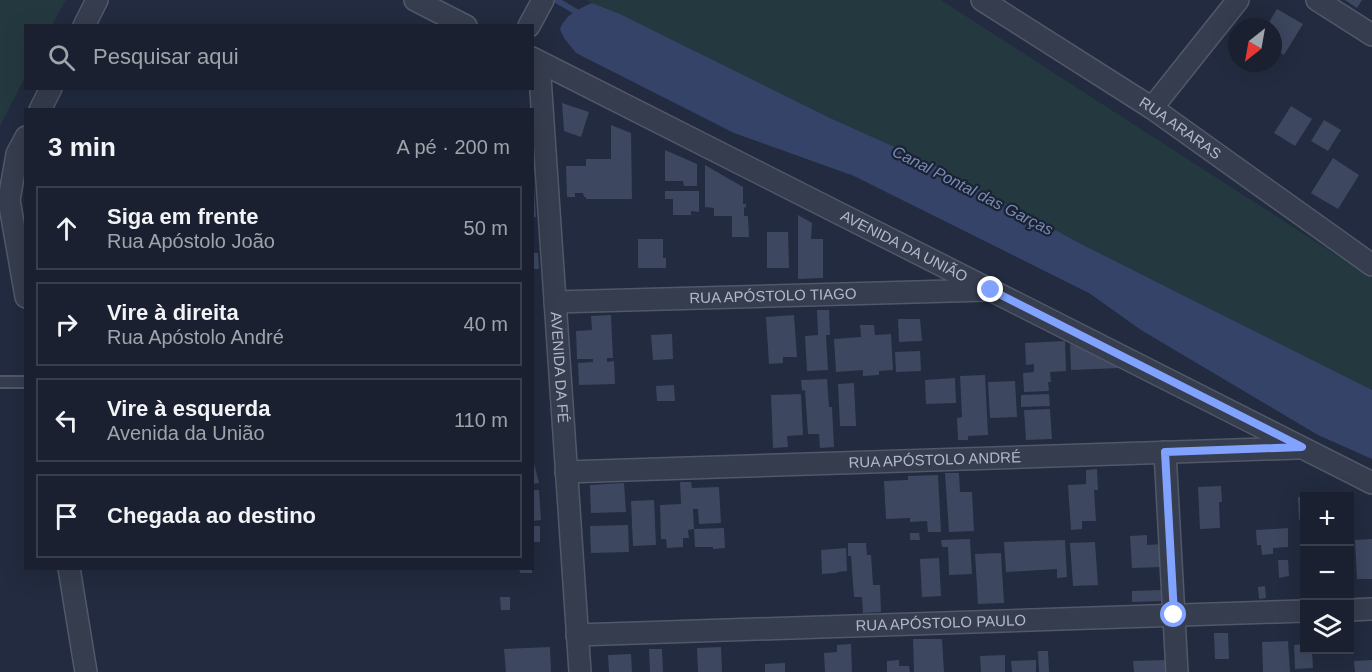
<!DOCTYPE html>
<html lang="pt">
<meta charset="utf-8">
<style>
:root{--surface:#1a202f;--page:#272d3b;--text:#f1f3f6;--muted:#9fa3aa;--line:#383e4b}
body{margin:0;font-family:Arial,sans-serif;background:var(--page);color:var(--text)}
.controls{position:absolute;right:18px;bottom:18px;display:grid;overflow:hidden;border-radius:0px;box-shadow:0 6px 24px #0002}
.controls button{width:54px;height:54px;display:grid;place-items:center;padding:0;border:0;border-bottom:2px solid var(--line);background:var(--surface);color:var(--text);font:30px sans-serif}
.compass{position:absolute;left:1228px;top:18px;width:54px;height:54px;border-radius:50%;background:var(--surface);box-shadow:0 6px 24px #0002;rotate:211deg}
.stop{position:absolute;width:18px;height:18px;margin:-14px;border:4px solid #81a3ff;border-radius:50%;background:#fff}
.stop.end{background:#81a3ff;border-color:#fff;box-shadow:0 2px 6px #0008}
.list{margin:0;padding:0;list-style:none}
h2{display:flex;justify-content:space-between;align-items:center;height:78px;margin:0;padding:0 24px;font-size:26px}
h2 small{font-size:20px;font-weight:400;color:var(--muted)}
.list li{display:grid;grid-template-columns:39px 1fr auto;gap:18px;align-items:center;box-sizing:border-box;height:84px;margin:0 12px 12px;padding:0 12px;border:2px solid var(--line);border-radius:0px}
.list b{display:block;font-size:22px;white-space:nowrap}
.list p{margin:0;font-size:20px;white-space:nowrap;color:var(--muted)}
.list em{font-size:20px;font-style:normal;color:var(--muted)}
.icon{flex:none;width:33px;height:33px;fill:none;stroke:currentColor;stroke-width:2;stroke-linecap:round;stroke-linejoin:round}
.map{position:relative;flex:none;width:1372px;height:672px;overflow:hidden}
.search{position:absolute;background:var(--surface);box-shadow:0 6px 24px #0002;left:24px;top:24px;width:510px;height:66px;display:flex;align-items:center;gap:15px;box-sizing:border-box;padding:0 21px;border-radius:0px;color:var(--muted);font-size:22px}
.panel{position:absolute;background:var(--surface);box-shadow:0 6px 24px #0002;left:24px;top:108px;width:510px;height:462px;border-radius:0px}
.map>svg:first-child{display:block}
.green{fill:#24393f}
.water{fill:#344367}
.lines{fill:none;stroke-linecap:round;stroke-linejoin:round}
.stream{stroke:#344367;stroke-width:6}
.building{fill:#3d475f}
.lane-casing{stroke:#515869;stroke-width:14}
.street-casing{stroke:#515869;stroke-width:24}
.lane{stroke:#363d4e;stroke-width:10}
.street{stroke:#363d4e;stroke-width:21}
.route{stroke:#81a3ff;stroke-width:8}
.labels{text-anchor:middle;stroke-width:4.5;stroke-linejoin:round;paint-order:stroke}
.street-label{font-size:15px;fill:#b2b8ca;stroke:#1b2233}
.water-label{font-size:16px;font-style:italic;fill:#778ab3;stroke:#1b2233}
</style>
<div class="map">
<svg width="1372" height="672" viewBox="0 0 1372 672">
<rect width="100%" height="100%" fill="#222b3f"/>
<g class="green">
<path d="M0 0H66L52 25 26 26 25 77 0 126Z"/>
<path d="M586 0H941L1372 278V390L1087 247 926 161 830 118 620 14 592 3Z"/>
</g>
<path class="water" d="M592 3 620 14 830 118 926 161 1087 247 1372 390V459L1318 435 1141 330 1089 293 854 176 734 133 576 53 564 38 560 29C565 15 578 9 592 3Z"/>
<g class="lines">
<path class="stream" d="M556 0 580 14"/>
</g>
<g class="building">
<path d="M1345 0H1362L1357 8Z"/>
<path d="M1277 9 1303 24 1284 55 1273 48V27H1266Z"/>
<path d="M562 103 589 112 581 137 564 131Z"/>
<path d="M1291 106 1312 119 1295 146 1274 133Z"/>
<path d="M1324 120 1341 130 1328 151 1311 141Z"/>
<path d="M611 125 631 133 632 199H586V197H584L583 193H575V197H567L566 166H586V159H611Z"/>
<path d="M665 150 697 164V186H684L683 181H665Z"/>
<path d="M1333 158 1359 175 1338 209 1311 193Z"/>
<path d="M705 165 743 187V204H746V208L744 207V216H748L749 237H732V216H714V208L705 207Z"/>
<path d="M532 185H534L536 217H532Z"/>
<path d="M665 191H699V212L691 211V215H673V199H665Z"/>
<path d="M798 215 812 223 811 239H823V278L798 279Z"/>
<path d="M767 232H788L789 268H767Z"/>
<path d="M638 239H663V258H666V268H638Z"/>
<path d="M532 253H538L539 269H532Z"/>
<path d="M817 310H829L830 335H826L828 370 807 371 805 336 818 335Z"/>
<path d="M611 315 613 358H607V362L614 361 615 384 579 385 578 363 593 362V359H577L576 331 592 330 591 316Z"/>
<path d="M794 315 797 357H783V363L769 364 766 317Z"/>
<path d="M898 319H920L922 341 899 342Z"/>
<path d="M860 325H874L875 335 891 334 893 370 879 371V375L863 376V370L836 372 834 339 861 337Z"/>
<path d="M672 334 673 359 653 360 651 335Z"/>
<path d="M1065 341 1066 371 1050 372 1051 382H1048L1049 391 1024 392 1023 373 1034 372V364L1026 365 1025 343Z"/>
<path d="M1070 344 1119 363V368L1071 370Z"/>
<path d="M920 351 921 371 896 372 895 352Z"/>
<path d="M985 375 988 435 968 436V440H958L957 418 962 417 960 376Z"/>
<path d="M955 378 956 403 926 404 925 380Z"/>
<path d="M827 379 829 407H832L834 447 820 448 819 434H808L805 390 802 391 801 380Z"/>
<path d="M1015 381 1017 417 990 418 988 382Z"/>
<path d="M854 383 856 426H840L838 384Z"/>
<path d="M674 385 675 401H657L656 386Z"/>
<path d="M801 394 803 435 787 436 788 447 773 448 771 395Z"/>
<path d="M1049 394 1050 406 1021 407V395Z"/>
<path d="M1050 409 1052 439 1026 440 1024 410Z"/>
<path d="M532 456 539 483 532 484Z"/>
<path d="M1097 469 1098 490H1094L1096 521H1082V529L1071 530 1068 485 1086 484V470Z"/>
<path d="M945 473H959L960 492H972L974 531 949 532Z"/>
<path d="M938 475 941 532H928L927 521 910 522V518L886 519 884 481 908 480V476Z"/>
<path d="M680 482H691L692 488 719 487 721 523 699 524 698 509H693L694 529 688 530 689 538H683V547L667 548 666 539H661L660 505 681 504Z"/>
<path d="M624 483 626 512 591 513 590 485Z"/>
<path d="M1221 486 1222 502H1219L1220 528 1200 529 1198 487Z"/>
<path d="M532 490H539L541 520 532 521Z"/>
<path d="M1298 497H1304V520H1299Z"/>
<path d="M654 500 656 545 633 546 631 501Z"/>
<path d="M628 525 629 552 591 553 590 526Z"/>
<rect x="532" y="526" width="8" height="16"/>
<path d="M724 528 725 548 713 549V547H695L694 529Z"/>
<path d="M1288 528V547L1273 548V554L1262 555 1261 545H1257L1256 530Z"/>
<path d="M910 533H919L920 540H910Z"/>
<path d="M1147 535V545L1162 544 1163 567 1132 568 1130 536Z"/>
<path d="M970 539 972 574 949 575 948 547H942L941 540Z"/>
<path d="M1372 539V579H1357L1355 540Z"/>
<path d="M1065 540 1067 577 1057 578V569L1006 572 1004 542Z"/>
<path d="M1095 542 1098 585 1073 586 1070 543Z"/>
<path d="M848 543H866L867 555H871L873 585H880L881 612 863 613 862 597H854L851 556H848Z"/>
<path d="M846 548 847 571 837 572V573L822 574 821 550Z"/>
<path d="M1001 553 1004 603 978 604 975 554Z"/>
<path d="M939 558 941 596 922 597 920 559Z"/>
<path d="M1278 560H1288L1289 576 1279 578Z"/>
<path d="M519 568H532V573H520Z"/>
<path d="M1265 586 1266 598 1259 599 1258 587Z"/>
<path d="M1161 590 1162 601 1132 602V591Z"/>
<path d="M500 597H510V610H501Z"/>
<path d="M1214 633H1228L1229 659H1215Z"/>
<path d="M1302 636H1304V650H1312L1313 668 1295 669 1294 645 1302 644Z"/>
<path d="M913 639H942L944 672H914Z"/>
<path d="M1288 641 1290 672H1263L1262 642Z"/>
<path d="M851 644 852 672H825L824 653 837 652V645Z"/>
<path d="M550 647 551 672H506L504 649Z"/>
<path d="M721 647 722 672H698L697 648Z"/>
<path d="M649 649H662L663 672H650Z"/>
<path d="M1038 651H1048L1049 672H1039Z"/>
<path d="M631 654 632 672H609L608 655Z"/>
<path d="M1005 655V672H981L980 656Z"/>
<path d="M899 660V666H909L910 672H887V661Z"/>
<path d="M1036 660V672H1012L1011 661Z"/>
<path d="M1165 660V672H1134L1133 661Z"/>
<path d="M1372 660V672H1355L1354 661Z"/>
<path d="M785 663V672H765V664Z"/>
</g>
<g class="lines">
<defs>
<path id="lane" d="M0 382H26"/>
<g id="street">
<path d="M415 0 466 26"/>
<path id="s1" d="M982 0 1152 108 1372 265"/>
<path d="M1317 0 1372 35"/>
<path d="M84 26 97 0"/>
<path d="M529 26 543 0"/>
<path id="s2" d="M532 58 1372 483"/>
<path id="s3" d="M539 62 580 672"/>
<path d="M1152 108 1238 0"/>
<path d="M40 110 51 88"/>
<path d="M26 137 17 154 9 200 26 297"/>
<path id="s4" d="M555 302 987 290"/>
<path d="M1165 452 1177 672"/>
<path id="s5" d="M566 472 1298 448"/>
<path d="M69 568 86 672"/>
<path d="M1350 610 1372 609"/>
<path id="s6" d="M577 635 1304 611"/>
</g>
</defs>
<use href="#lane" class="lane-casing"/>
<use href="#street" class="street-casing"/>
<use href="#lane" class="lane"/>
<use href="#street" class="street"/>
</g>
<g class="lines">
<path class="route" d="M991 290 1302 447 1165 452 1174 615"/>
</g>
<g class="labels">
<g class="street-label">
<text dy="5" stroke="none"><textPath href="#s1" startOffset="236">RUA ARARAS</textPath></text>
<text dy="5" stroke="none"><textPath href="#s2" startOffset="417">AVENIDA DA UNIÃO</textPath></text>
<text dy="5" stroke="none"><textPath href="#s4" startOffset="218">RUA APÓSTOLO TIAGO</textPath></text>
<text dy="5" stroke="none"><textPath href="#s3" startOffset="306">AVENIDA DA FÉ</textPath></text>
<text dy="5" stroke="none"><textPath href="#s5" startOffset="369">RUA APÓSTOLO ANDRÉ</textPath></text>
<text dy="5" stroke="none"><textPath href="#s6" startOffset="364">RUA APÓSTOLO PAULO</textPath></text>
</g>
<g class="water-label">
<text transform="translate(973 190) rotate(27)" y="6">Canal Pontal das Garças</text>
</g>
</g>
</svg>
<div class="controls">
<button>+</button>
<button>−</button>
<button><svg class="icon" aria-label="layers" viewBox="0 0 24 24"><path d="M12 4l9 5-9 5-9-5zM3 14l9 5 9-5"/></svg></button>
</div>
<svg class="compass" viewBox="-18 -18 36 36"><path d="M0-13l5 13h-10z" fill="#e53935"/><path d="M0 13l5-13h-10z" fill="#9fa3aa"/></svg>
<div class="stop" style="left:1174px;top:615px"></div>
<div class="stop end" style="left:991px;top:290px"></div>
<div class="search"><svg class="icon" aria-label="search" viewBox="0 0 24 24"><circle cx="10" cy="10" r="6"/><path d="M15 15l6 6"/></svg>Pesquisar aqui</div>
<section class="panel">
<h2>3 min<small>A pé · 200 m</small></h2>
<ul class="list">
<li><svg class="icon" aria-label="ahead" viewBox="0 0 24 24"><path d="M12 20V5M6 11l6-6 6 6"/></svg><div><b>Siga em frente</b><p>Rua Apóstolo João</p></div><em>50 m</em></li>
<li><svg class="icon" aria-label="right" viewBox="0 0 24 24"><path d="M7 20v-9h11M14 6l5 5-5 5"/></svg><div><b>Vire à direita</b><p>Rua Apóstolo André</p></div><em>40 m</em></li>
<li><svg class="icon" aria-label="left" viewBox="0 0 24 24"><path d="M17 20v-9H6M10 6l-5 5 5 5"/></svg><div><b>Vire à esquerda</b><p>Avenida da União</p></div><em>110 m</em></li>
<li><svg class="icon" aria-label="arrive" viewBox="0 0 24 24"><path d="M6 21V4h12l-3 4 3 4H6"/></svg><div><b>Chegada ao destino</b></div></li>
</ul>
</section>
</div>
